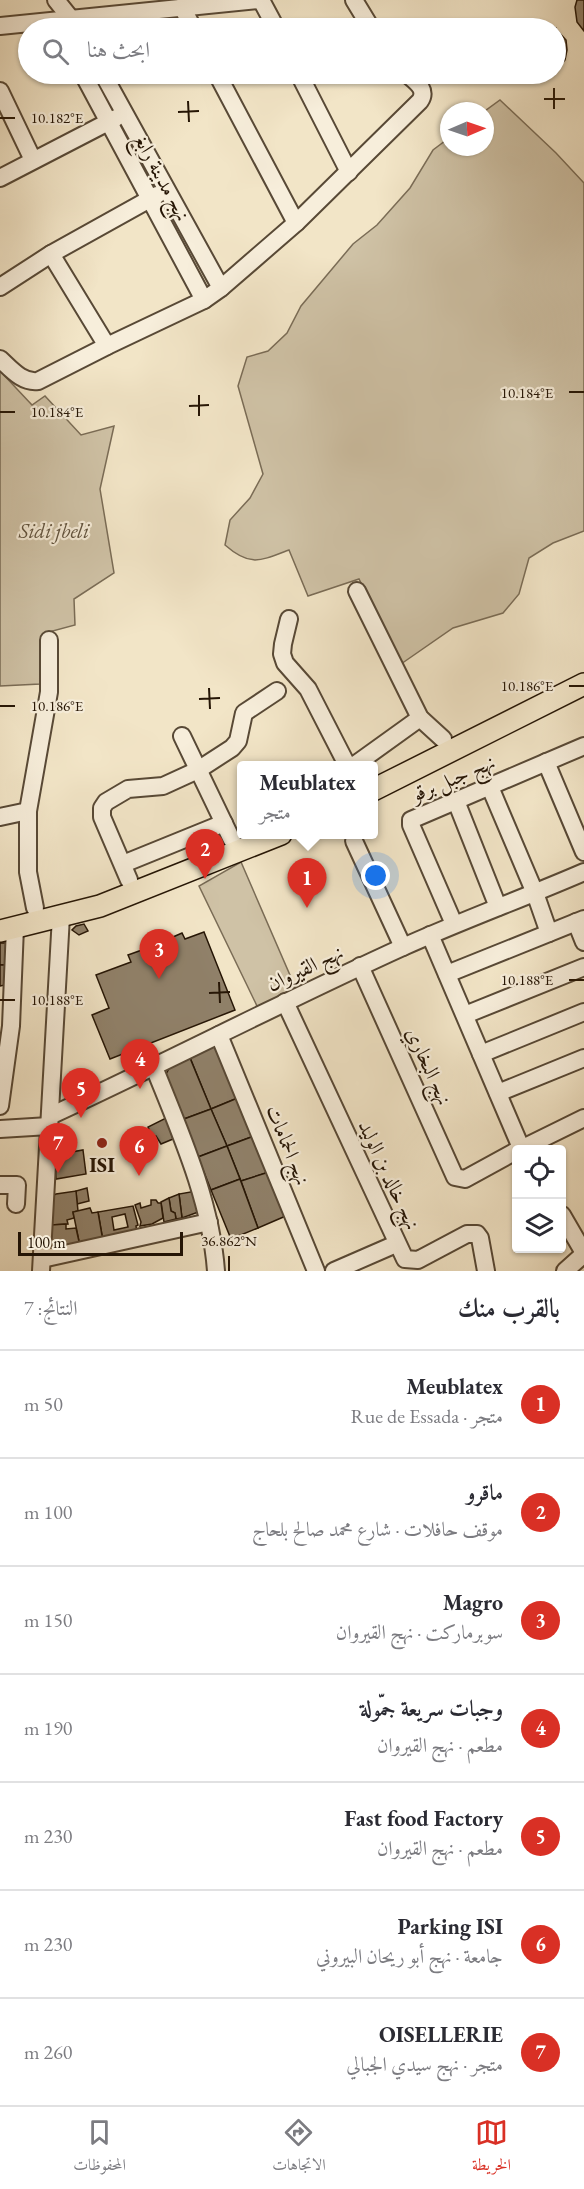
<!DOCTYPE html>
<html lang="ar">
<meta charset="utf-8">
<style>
:root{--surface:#fff;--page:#f2f2f3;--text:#2b2b33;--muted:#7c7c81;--line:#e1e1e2;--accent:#d93025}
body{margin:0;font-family:"EB Garamond",Amiri,serif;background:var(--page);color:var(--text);direction:rtl}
.controls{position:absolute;right:18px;bottom:18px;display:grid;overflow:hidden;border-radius:6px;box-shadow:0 2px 4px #0004}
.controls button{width:54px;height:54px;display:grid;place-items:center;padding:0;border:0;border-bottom:2px solid var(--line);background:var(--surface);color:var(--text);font:30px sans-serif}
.compass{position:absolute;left:440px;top:102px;width:54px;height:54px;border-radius:50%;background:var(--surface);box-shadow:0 2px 4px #0004;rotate:88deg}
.scale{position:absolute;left:18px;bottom:15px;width:165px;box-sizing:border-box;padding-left:6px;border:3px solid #251505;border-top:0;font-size:16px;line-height:21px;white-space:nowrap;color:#251505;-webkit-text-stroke:4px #f7eedb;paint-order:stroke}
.you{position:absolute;left:376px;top:876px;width:21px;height:21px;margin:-15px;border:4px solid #fff;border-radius:50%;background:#1a73e8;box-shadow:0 0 0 9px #1a73e833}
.badge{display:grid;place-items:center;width:39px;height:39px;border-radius:50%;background:var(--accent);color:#fff;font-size:20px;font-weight:700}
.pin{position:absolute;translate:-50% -50px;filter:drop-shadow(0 2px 3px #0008)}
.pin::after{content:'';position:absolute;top:32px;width:21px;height:18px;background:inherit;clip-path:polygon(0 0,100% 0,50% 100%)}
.popup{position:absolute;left:237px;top:761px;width:141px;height:78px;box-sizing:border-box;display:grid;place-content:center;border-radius:6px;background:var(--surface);filter:drop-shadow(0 2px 4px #0005);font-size:20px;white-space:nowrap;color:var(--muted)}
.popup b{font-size:22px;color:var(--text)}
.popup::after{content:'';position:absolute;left:50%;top:100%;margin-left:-12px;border:12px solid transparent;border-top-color:var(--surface)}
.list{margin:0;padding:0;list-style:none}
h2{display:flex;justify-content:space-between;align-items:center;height:78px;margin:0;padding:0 24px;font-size:26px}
h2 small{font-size:20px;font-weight:400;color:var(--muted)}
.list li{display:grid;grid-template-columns:39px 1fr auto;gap:18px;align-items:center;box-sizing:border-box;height:108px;padding:0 24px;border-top:2px solid var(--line)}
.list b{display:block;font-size:22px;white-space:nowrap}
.list p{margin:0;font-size:20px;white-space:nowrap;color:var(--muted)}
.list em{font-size:20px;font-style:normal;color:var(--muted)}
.icon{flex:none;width:33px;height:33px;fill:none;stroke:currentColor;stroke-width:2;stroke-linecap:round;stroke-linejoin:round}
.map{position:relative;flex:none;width:584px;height:1271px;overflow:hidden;direction:ltr}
.search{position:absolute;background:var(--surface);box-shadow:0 2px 4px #0004;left:18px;right:18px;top:18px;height:66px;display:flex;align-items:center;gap:15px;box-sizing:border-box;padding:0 21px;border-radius:33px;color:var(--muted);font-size:22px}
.sheet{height:834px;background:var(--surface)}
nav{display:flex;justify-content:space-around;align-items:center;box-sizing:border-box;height:84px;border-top:2px solid var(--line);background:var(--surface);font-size:16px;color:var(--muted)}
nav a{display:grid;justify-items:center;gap:3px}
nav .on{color:var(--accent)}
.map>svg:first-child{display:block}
.green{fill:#cfc2a6;stroke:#7a6c56;stroke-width:1.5}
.building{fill:#90816a;stroke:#251505;stroke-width:1.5;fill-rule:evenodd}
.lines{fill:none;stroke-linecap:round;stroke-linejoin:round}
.minor-casing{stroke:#584936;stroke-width:20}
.major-casing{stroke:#251505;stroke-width:24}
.minor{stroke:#f7eedb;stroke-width:16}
.major{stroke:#f2e5c7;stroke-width:21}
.ticks{fill:none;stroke:#251505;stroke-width:2}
.poi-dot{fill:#8f2418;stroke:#f7eedb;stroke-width:2}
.labels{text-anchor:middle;stroke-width:4.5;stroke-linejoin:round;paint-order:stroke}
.street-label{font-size:21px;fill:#251505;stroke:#f7eedb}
.park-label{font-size:21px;font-style:italic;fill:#60523d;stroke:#f7eedb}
.poi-label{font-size:21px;font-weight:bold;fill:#251505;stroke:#f7eedb}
.ticks-label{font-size:15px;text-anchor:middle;fill:#251505;stroke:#f7eedb;stroke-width:4.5;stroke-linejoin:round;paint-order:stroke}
</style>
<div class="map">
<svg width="584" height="1271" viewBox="0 0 584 1271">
<rect width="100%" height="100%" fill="#f2e5c7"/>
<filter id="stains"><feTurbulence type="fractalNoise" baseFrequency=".00333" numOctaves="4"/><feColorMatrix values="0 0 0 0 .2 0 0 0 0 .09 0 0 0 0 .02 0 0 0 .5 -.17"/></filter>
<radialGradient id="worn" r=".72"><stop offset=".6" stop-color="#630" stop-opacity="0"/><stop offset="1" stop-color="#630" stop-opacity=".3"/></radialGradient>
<g class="green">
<path d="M500 100 556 153 584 183V531L553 543 529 558 519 594 503 613 453 628 401 664 359 579 308 596 289 550C260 561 250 567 225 545L230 520 250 498 263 474 238 386 247 357 268 351 287 333 301 306 353 244 377 225 410 188 433 150 449 138V147H485V111Z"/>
<path d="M0 371 32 405 45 396 81 435 114 426 100 489 114 573 74 599 75 625 45 633 40 684 0 686Z"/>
<path d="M241 862 296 989 258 1008 199 886Z"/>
</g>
<g class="building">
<path d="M577 0H584V31L577 22 575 7Z"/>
<path d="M538 24 554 27 566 40 567 50 565 60 556 70V28H527Z"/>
<path d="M84 924 88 931 79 935 72 930 76 926Z"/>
<path d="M204 932 235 1010 110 1059 92 1015 109 1008 96 975 131 962 128 955 156 945 158 949 175 943 173 937 182 933 185 939Z"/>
<path d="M0 943H9L6 965H0Z"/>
<path d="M0 965H10V984L0 986Z"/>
<path d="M218 1043 240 1097 211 1109 189 1055Z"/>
<path d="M190 1058 211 1109 184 1119 166 1074 170 1067Z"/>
<path d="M240 1097 254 1136 227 1146 211 1109Z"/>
<path d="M211 1109 227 1146 198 1157 184 1119Z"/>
<path d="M166 1118 173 1139 161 1144 156 1136H152L148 1127Z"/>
<path d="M254 1136 269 1172 241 1181 227 1146Z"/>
<path d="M227 1146 240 1179 211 1190 198 1157Z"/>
<path d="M83 1150 86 1174 56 1179 55 1163 66 1153Z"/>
<path d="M269 1172 288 1215 258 1228 241 1181Z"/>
<path d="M240 1179 258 1228 231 1239 211 1190Z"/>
<path d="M87 1188 89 1201 77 1204 76 1191Z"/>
<path d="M76 1191 78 1211 73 1212 74 1218 67 1220 68 1224 51 1225 50 1198 56 1194Z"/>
<path d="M196 1191 201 1211 182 1218 179 1194Z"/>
<path d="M179 1194 182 1218 176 1219 175 1213 171 1211 169 1198Z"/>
<path d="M169 1198 171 1211 175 1213 176 1219 164 1222 161 1202Z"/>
<path d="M151 1200H156L158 1203H161L163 1218 152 1224 140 1226 141 1222 135 1205 140 1203 141 1208 151 1205Z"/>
<path d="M133 1206 138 1225 136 1226 137 1233 103 1241 98 1212ZM125 1214 128 1227 114 1230 112 1217Z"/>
<path d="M90 1208 92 1213 98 1212 103 1241 80 1246 73 1212Z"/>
<path d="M66 1224V1229L76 1228 80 1246 49 1252 51 1225Z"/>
</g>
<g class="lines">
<defs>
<g id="minor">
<path d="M56 0 76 25"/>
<path d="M261 0 276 28"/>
<path d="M354 0 371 28"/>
<path d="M182 7 193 28"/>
<path d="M0 26 259 0"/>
<path d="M83 74 204 300"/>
<path d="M103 74 221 288"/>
<path d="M217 74 296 223"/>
<path d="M299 74 349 172"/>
<path d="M0 91 33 160"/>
<path d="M0 178 116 118"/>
<path d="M51 254 107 346"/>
<path d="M0 287 51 254 157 195"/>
<path d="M0 359C11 369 22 383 38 381L107 346 204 300 221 288 296 223 420 101C428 89 415 81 407 74"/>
<path d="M357 591 420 718 443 739"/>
<path d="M289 619 283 644 282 654 285 663 308 689 346 763 351 765 356 764 420 718"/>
<path d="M182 736 232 840"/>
<path d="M546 762 584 852"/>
<path d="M490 787 535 893 549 933"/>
<path d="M456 801 498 907"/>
<path d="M28 811V872L35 908"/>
<path d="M0 817 28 811 49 692V640"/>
<path d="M354 841 403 947"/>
<path d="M123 864 224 823"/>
<path d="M129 880 102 817V808L106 802 128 789 163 786 198 770 232 748 238 741 244 713 277 691"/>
<path d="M576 922 584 942"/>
<path d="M454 924 411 825V820L584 746"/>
<path d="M430 935 522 1150"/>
<path d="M360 966 455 1177 465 1179 516 1151"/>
<path d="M447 974 584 919"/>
<path d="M285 1002 405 1259 418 1260 467 1234H477L480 1238 486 1271"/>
<path d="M465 1015 584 967"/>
<path d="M219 1035 316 1271"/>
<path d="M481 1054 584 1012"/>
<path d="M154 1067C180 1132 211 1201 216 1271"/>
<path d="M498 1093 584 1058"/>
<path d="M0 1106 11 1026 15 927"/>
<path d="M50 1116C169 1061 284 1001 403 947 463 920 524 898 584 872"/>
<path d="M0 1129 49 1126"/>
<path d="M519 1150 584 1118"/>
<path d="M0 1185H17L16 1204"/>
<path d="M562 1215 584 1253"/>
<path d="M42 1259 209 1222"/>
<path d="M41 1271 61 916"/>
<path d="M334 1271 396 1244"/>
<path d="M565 1271 584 1254"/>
</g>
<g id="major">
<path d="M373 790 584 684"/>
<path d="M0 931 100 906 281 834"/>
</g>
</defs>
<use href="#minor" class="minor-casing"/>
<use href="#major" class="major-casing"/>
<use href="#minor" class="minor"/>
<use href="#major" class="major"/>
</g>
<path class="ticks" d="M554 88V109M544 99H565M188 101 189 122M178 112 199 111M0 118H15M569 392H584M199 395V416M189 406 209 405M0 412H15M569 686H584M209 688 210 709M199 699 220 698M0 706H15M569 980H584M219 982 220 1003M209 993 230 992M0 1000H15M229 1256V1271"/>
<circle class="poi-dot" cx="102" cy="1143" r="6"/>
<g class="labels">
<g class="street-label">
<text transform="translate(162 177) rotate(62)" y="7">نهج مدينة رابغ</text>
<text transform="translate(453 778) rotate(-23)" y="7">نهج جبل برقو</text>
<text transform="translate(305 968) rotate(-25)" y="7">نهج القيروان</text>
<text transform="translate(429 1066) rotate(66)" y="7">نهج البخاري</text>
<text transform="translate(288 1145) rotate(68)" y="7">نهج الحمامات</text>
<text transform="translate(389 1175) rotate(65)" y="7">نهج خالد بن الوليد</text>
</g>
<g class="park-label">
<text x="54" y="538">Sidi jbeli</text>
</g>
<g class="poi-label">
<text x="102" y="1172">ISI</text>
</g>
</g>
<g class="ticks-label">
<text x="57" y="123">10.182°E</text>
<text x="527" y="398">10.184°E</text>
<text x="57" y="417">10.184°E</text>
<text x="527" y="691">10.186°E</text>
<text x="57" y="711">10.186°E</text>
<text x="527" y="985">10.188°E</text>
<text x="57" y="1005">10.188°E</text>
<text x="229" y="1246">36.862°N</text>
</g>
<rect width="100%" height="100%" filter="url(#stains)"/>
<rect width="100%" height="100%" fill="url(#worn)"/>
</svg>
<div class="controls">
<button><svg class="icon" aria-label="locate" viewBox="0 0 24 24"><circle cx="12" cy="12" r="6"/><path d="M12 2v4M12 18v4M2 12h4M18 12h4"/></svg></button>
<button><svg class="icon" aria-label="layers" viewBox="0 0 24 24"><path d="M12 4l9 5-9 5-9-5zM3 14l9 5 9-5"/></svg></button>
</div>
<svg class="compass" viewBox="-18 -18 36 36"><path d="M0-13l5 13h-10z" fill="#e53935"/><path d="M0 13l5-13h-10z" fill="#7c7c81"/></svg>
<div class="scale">100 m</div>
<div class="you"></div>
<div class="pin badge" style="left:307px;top:908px">1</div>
<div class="popup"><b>Meublatex</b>متجر</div>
<div class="pin badge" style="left:205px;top:879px">2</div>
<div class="pin badge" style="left:159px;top:979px">3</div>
<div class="pin badge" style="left:140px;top:1089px">4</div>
<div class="pin badge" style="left:81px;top:1118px">5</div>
<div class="pin badge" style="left:139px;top:1176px">6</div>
<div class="pin badge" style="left:58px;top:1173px">7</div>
<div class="search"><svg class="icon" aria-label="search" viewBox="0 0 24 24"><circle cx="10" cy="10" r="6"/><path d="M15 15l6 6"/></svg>ابحث هنا</div>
</div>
<section class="sheet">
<h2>بالقرب منك<small>النتائج: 7</small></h2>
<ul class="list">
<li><span class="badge">1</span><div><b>Meublatex</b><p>متجر · Rue de Essada</p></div><em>50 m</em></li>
<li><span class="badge">2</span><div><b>ماقرو</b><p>موقف حافلات · شارع محمد صالح بلحاج</p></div><em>100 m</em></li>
<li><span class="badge">3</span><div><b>Magro</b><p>سوبرماركت · نهج القيروان</p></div><em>150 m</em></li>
<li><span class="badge">4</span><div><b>وجبات سريعة جمّولة</b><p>مطعم · نهج القيروان</p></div><em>190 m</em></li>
<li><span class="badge">5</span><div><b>Fast food Factory</b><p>مطعم · نهج القيروان</p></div><em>230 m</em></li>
<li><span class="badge">6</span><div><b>Parking ISI</b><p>جامعة · نهج أبو ريحان البيروني</p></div><em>230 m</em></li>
<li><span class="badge">7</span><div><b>OISELLERIE</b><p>متجر · نهج سيدي الجبالي</p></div><em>260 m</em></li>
</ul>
</section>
<nav>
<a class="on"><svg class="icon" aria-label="map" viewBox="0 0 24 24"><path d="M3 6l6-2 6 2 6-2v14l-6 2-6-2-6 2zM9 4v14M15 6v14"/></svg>الخريطة</a>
<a><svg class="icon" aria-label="directions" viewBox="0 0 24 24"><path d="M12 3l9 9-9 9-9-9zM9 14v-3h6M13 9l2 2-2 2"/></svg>الاتجاهات</a>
<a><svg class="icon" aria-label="saved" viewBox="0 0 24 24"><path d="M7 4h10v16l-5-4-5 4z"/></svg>المحفوظات</a>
</nav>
